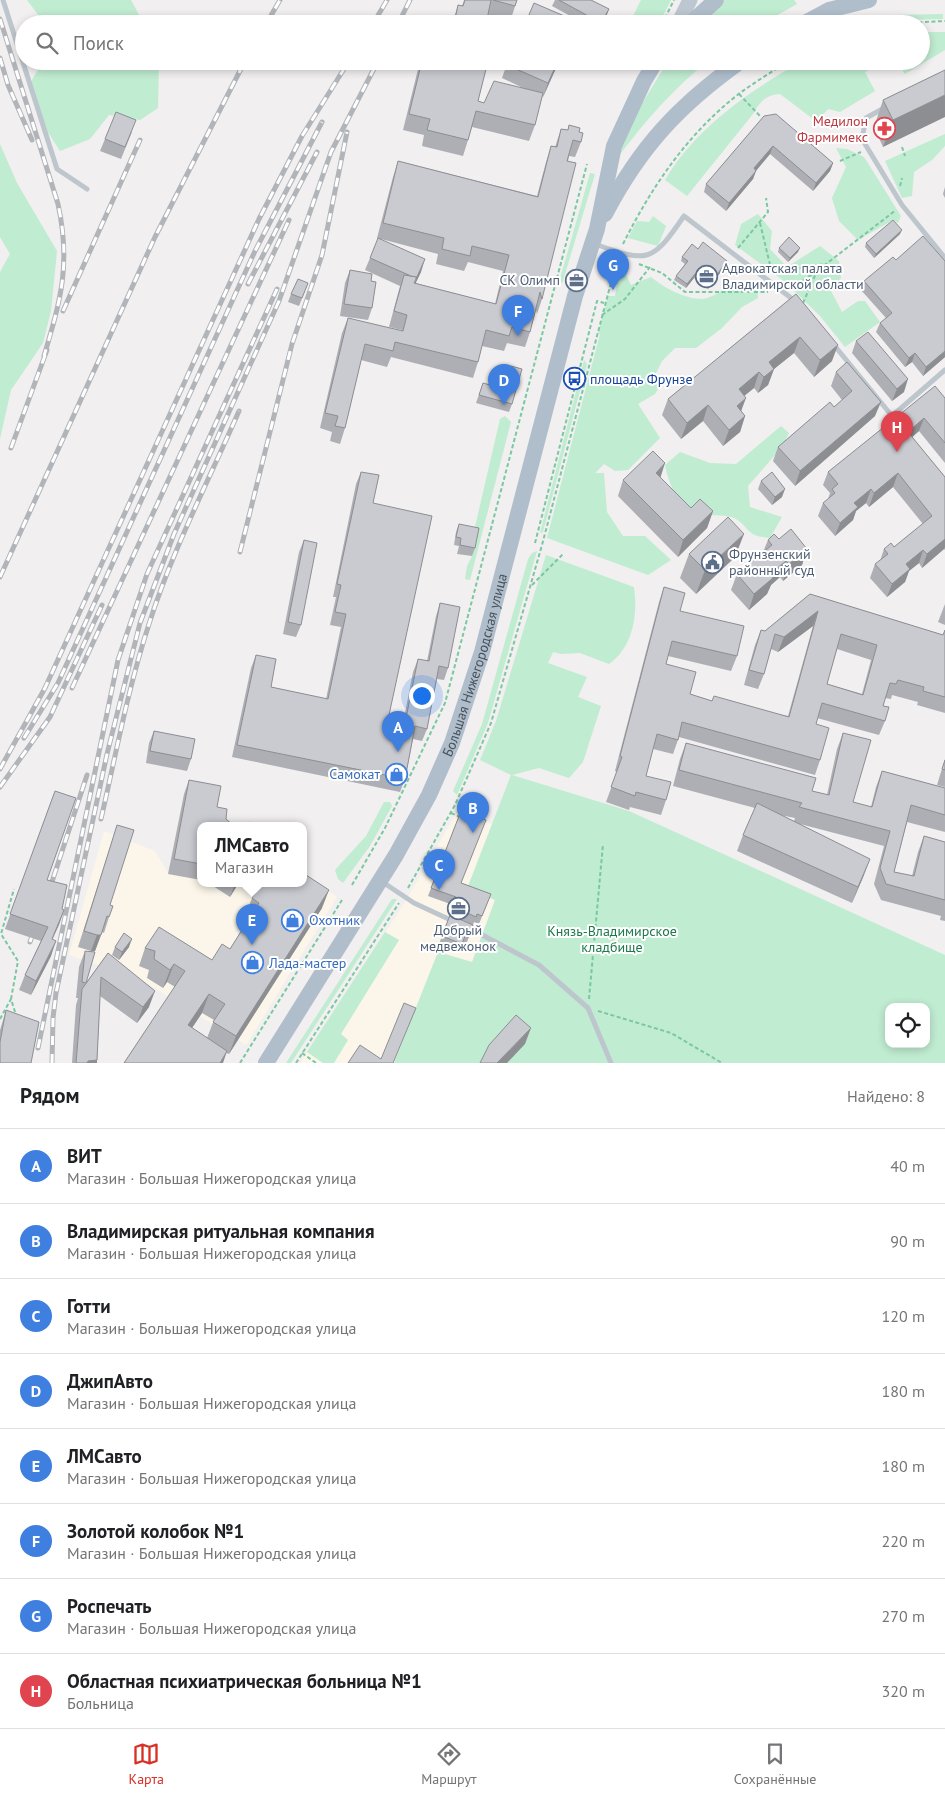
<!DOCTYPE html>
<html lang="ru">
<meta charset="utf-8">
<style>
:root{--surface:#fff;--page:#f6f6f6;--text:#202124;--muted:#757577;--line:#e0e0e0;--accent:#d93025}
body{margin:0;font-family:"PT Sans",sans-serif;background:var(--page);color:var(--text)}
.controls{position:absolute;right:15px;bottom:15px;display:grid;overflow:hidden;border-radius:10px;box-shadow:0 2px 8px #0003}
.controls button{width:45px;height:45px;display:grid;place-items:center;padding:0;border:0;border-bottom:1px solid var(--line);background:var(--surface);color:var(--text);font:25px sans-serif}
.you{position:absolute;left:421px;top:695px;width:18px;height:18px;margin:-12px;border:4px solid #fff;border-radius:50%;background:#1a73e8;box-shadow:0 0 0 8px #1a73e833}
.badge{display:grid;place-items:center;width:32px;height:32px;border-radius:50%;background:var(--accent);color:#fff;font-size:16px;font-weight:700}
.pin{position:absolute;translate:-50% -41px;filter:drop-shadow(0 1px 2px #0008)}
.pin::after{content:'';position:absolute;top:26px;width:18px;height:15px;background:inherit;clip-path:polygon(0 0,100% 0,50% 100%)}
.popup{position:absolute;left:197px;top:822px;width:110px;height:65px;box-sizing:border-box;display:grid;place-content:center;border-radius:10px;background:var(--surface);filter:drop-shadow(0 1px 4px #0005);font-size:16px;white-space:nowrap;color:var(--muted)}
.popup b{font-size:19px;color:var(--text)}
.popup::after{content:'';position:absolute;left:50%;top:100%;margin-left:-10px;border:10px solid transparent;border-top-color:var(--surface)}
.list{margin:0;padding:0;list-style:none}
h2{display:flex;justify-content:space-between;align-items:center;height:65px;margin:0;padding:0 20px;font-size:21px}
h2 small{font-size:16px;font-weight:400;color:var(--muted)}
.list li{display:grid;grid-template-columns:32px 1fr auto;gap:15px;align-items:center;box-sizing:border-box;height:75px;padding:0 20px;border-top:1px solid var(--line)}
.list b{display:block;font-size:19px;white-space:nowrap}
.list p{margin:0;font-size:16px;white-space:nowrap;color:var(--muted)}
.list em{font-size:16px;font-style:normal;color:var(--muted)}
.icon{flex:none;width:28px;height:28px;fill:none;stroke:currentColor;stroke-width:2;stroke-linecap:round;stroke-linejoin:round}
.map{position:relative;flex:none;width:945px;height:1063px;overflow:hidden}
.search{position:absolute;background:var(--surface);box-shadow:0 2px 8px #0003;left:15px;right:15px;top:15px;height:55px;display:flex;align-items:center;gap:12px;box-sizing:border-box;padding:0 18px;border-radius:28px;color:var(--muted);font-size:19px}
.sheet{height:665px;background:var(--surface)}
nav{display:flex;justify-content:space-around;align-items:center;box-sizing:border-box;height:70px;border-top:1px solid var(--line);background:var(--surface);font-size:14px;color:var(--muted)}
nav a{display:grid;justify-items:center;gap:2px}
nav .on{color:var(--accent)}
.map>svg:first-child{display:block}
.commercial{fill:#fbf6e9}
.green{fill:#c0ecd1;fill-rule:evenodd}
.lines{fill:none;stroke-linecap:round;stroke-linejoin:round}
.path{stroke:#7ac8a1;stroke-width:2;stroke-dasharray:4 2.5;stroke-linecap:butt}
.lane{stroke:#bec6cd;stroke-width:5}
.secondary{stroke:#bdc7d1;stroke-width:15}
.primary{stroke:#b0becc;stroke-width:16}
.rail-casing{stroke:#b1b4b9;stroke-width:5}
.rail{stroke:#fff;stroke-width:3;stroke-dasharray:9;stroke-linecap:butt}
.wall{fill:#adafb4;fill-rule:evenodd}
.shaded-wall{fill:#8d8e92}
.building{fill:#c9cbd1;stroke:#8d8e92;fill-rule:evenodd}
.labels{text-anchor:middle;stroke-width:4;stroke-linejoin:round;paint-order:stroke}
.health-label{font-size:14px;fill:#be3a42;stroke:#fff;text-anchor:end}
.service-label{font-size:14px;fill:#4e5e75;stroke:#fff;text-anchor:start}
.transit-label{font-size:14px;fill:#164399;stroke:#fff;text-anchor:start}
.street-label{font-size:14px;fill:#48525b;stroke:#fff}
.shop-label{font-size:14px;fill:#366cbe;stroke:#fff;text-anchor:start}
.park-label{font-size:14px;fill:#1d784a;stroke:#fff}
</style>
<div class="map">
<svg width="945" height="1063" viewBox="0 0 945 1063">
<rect width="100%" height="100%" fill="#f1efef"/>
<g class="commercial">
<path d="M184 794 201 826V884H303V872L337 897 246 1045 129 972 103 967 69 955 104 831 155 851 168 873Z"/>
<path d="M457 812 492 824 467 888 495 900 472 962 438 952 394 1063H300L405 902Z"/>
</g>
<g class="green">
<path d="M27 0H131L144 24H45Z"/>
<path d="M641 0H671L659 24H629Z"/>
<path d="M725 0H794L797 4 762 24H701Z"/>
<path d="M943 14V19L893 20 875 24 868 20 892 15Z"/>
<path d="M921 32H945V50L905 74 896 61H921Z"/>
<path d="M43 61H159L158 108 140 120 109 115 90 139 60 151 44 126 29 85Z"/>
<path d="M668 61H708C673 89 645 121 618 157L615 156 640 107Z"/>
<path d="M802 61H885L865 72 875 91 840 112 828 109 817 122 780 94C766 95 760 101 753 114L687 196 665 180C696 127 750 91 802 61Z"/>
<path d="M945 134V146L932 160 914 172 912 196 902 198 885 161Z"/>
<path d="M0 144 17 183 57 251 51 311 43 343 11 390 0 439V272L10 254 0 237Z"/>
<path d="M836 148 847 149 864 157 901 216 898 223 893 220 858 240 839 221 832 198 846 167Z"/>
<path d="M590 173 595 174 562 284 560 279Z"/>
<path d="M758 214 772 231 770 249 787 267 820 246 839 261 841 278 831 291 842 312 858 301H865L880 322 845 347 820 316 784 281 735 245 741 224Z"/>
<path d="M653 216 666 226 658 246 628 238 637 221 649 222Z"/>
<path d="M617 265 623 268 631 285 651 277C664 288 685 299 702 299 713 298 729 286 738 281L757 287 758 298 742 307 722 328 696 348H675L662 361 655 375 661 384 655 394 638 404 660 438 628 470 615 471 604 464 595 473H604L607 512 623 536H645L671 560 648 575 547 538 600 334 598 333 608 296H615L617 285 611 284Z"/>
<path d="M584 360 587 364 543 532 540 533Z"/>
<path d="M505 416 511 422 470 580 465 579 467 566 472 556 474 531 500 419Z"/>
<path d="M781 426 789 433 782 447 748 486 750 507 782 517 770 538C744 536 751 527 734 518 728 515 718 516 711 515 682 511 670 491 665 465L680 452 710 463 736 464Z"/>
<path d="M537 551 488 723 457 795 453 791 482 724 528 559 532 553Z"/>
<path d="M546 555 634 587C638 615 633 647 609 664L580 653 561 654 553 652 548 663 587 677 578 697 601 706 583 762 569 778 539 768 512 775 629 811 945 955V1063H394L438 952 472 962 495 900 467 889 511 775 480 760 496 721ZM889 1007H926V1044H889Z"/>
<path d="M384 802H390L392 806 370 846 343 883 338 879 335 870 366 836Z"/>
<path d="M392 899H397L291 1063H286Z"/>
<path d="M385 932 399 940 341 1034 348 1040 334 1063H323L307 1052Z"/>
</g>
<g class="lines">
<g class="path">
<path d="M662 24 674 0"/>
<path d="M886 24 945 21"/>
<path d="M739 94 760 116"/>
<path d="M902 147 905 156"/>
<path d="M840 161 861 152"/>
<path d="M900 186 902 178"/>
<path d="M760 223 772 273"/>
<path d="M623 244C652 186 688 133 740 93 755 82 772 72 788 61"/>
<path d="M738 248 768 212 766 198"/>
<path d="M639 264 662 273 685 292H768"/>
<path d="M774 272 826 264"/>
<path d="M792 288 817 271 896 210"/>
<path d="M803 303 817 271"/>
<path d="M602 315 625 299 650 267"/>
<path d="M535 543 597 301 604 303"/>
<path d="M532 585 564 553"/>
<path d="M451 813 460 817"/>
<path d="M352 885 385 828 445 703 587 164"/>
<path d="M408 888 455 805 491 723 542 545 617 260"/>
<path d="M11 999 18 961 1 934 14 889"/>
<path d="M589 999 603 844"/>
<path d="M598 1011 671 1033 722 1063"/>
<path d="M0 1019 11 999 16 1015"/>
<path d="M302 1053 316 1063"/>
<path d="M240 1063 342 900"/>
<path d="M296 1063 399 903"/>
</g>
<g class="lane">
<path d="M3 0 57 169 87 189"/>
<path d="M884 108 866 118 862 139 902 205 945 258"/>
<path d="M595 244C648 263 652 263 684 216L795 301"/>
<path d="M834 345 892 416 945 370"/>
<path d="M381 881 414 903 455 922"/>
<path d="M467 927 539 965 588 1008 611 1063"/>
</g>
<path class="secondary" d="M678 24 690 0"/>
<g class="primary">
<path d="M690 24 716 0"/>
<path d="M803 24 829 10 869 0"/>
<path d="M605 214C640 147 679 105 741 61"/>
<path id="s1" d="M266 1063 396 855 429 795 452 743 482 652 575 296 597 229 614 146 644 81 656 61"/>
</g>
<defs>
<g id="rail">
<path d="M0 19 58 204C71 264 61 299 44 356"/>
<path d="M266 24 280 0"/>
<path d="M373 24 387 0"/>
<path d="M398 24 410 0"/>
<path d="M0 58 8 85 32 140"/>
<path d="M248 284 317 152"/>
<path d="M63 311 140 140"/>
<path d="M11 448 47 350"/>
<path d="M240 552 292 344 322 255 347 132"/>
<path d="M0 577 155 237 245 61"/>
<path d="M72 688 289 220"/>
<path d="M24 738 58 683 255 251 322 122"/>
<path d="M0 769 45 688 259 219 302 136 349 61"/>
<path d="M0 787 50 717 102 605"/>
<path d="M101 819C116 754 128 688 149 624 172 551 208 482 239 411"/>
<path d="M48 894 87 775"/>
<path d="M30 942 36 924"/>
<path d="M38 1048 118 660 147 574 277 289"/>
<path d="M52 1063 53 1018 56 993 107 754 140 623 174 534 279 301 331 152 378 61"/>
</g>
</defs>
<use href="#rail" class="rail-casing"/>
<use href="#rail" class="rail"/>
</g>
<g class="wall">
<path d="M464 0H517L510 22 488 16 486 24H452L458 5 462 6Z"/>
<path d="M555 0H591L609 9 606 17 602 24H585L552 6Z"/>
<path d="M420 61H488L478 101 484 103 523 88 502 78 508 61 557 66 543 97 542 96 535 125 529 141 472 127 468 140 463 156 422 146 424 135 403 130Z"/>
<path d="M945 70 883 147 874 127 883 100Z"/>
<path d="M764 116 833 163 830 171 813 191 770 154 756 170 753 179 726 211 704 192 706 184Z"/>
<path d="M569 125 579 132 581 142 575 157 569 156 542 299 537 314 536 310 530 332 525 347 507 343 504 351 482 346 478 362 473 378 391 357 387 367 361 360 345 428 340 444 330 441 332 432 320 428 342 333 348 318 402 331V330L389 327 400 286 365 270 378 239 377 238 393 177 398 161 537 196 546 162 551 146 555 147 561 129 568 130ZM381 239 438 254 436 264 464 271 468 262 503 271 495 304 415 283 421 272Z"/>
<path d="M132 132 121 159 100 151 105 139Z"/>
<path d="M945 187V198L943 194Z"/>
<path d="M900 234 874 258 865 247 866 243Z"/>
<path d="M779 248 798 252 788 262 778 252Z"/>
<path d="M698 249 726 265 708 289 694 278 686 288 674 280 676 276 685 264 681 261 682 257Z"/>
<path d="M350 270 371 281 372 308 368 320 340 316 345 283Z"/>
<path d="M864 281 945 357 923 376 912 362 905 367 876 332 880 323 886 318 861 290Z"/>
<path d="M308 283 299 306 288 302 291 294Z"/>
<path d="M796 294 832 361 814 377 794 353 774 369 768 385 758 393 754 388 744 396 741 411 745 416 740 432 723 446 703 421 681 439 662 415 668 399Z"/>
<path d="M856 341 904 392 892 401 852 353Z"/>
<path d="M511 366 512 404 509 412 476 403 483 383 504 389Z"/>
<path d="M836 372 875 416 795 486 773 461 778 447 834 407 842 400 831 386Z"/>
<path d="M945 398V463L919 431 912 437 945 477V550L944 549 922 568 919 563 909 571 905 582 887 597 870 578 875 564 880 561 884 549 894 547 923 524 893 487 869 507 866 503 856 511 853 520 835 536 818 516 823 503 828 499 830 493 823 485 828 472Z"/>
<path d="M361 472 373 503 389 715 404 718 413 672 418 659 427 661 436 616 440 603 448 668 444 680 437 679 427 729 422 741 413 739 405 779 400 792 232 757 251 668 256 655 271 687 326 699 341 627 330 625 336 597H333L356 484Z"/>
<path d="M660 478 691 508 713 511 707 528 678 557 618 496 623 480Z"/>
<path d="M761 481 782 497 772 505 758 489Z"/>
<path d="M459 524 475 548 472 556 457 554 459 546 454 545 456 532Z"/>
<path d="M779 539 807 549 802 565 783 581 780 577 771 585 767 594 749 610 731 590 737 574 763 552 768 540Z"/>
<path d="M304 540 301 625 296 637 283 634 299 552Z"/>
<path d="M689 554 735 557 696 594 680 578Z"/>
<path d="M664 587 680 611 737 656 731 671 668 656 666 664 690 694 712 701 788 716 813 626 778 652 771 649 764 674 758 689 744 685 755 645 761 630 765 631 810 594 943 635 945 630V713L917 705 918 702 892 695 891 699 885 698 883 706 885 721 879 735 817 718 816 724 820 760 815 775 679 737 673 754 653 749 646 776 666 800 661 815 630 807 629 810 606 802 617 772 615 771 659 602ZM837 649 871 660 862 694 827 684Z"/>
<path d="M945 604V625L938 622Z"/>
<path d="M154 731 191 759 187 771 146 763 149 743Z"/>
<path d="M843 733 853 802 871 807 876 787 882 771 945 788V832L907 822 894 872 912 876 918 852 924 836 945 842V921L940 920 941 916 881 900 874 884 884 846 800 824 864 875 852 903 737 851 743 835 755 808 673 786 680 759 686 743 812 791 827 795 837 749ZM780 815 795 818 794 821Z"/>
<path d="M945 759V787L937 785Z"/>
<path d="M189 780 217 807 226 819 201 826V880L168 874 184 794Z"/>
<path d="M55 791 47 880 62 909 64 910 52 939 51 956 31 995 19 990 25 975 41 941 5 929Z"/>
<path d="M461 811 462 883 491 894 479 924 474 922 473 925 451 915 453 905 428 896Z"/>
<path d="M117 825 109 917 104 933 102 932 95 951H91L78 947 112 841Z"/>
<path d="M210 884H238L230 897Z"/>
<path d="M252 898 322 908 229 1054 226 1053 124 1063 175 987 167 982 163 988 147 978 149 970 139 966 145 948 212 960 230 949 249 919 245 917ZM202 1013 214 1020 207 1038 192 1028Z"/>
<path d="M450 915 473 925 466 945 462 944 459 952 439 944Z"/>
<path d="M115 947H129L119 960 112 955Z"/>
<path d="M85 951 95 952 85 984 108 953 149 1007 137 1023 100 996 97 1063H72L76 1005 78 998H76L79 967Z"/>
<path d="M6 1010 0 1063V1030Z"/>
</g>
<g class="shaded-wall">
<path d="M609 9 606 17 602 24H601Z"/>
<path d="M558 61H559L557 66 543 97 548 83Z"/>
<path d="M945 95V117L883 147 893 120Z"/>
<path d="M773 146 770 154 751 177 754 168Z"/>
<path d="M833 163 830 171 813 191 816 183Z"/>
<path d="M756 171 753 179 726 211 729 203Z"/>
<path d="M902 230 900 234 874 258 876 254Z"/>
<path d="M800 248 798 252 788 262 790 258Z"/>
<path d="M425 259 421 272 412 291 416 279Z"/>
<path d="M727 261 726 265 708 289 709 285Z"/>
<path d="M695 274 694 278 686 288 687 284Z"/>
<path d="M800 337 794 353 774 369 768 385 758 393 769 362Z"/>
<path d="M838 345 832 361 814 377 820 360Z"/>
<path d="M945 351V357L923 376 926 367Z"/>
<path d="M915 353 912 362 905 367 909 358Z"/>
<path d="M759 372 754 388 733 405 739 389Z"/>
<path d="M908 379 904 392 892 401 897 389Z"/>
<path d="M746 398 740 414 737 406Z"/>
<path d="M881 402 875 416 795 486 800 471Z"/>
<path d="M708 405 703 421 681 439 687 423Z"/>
<path d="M745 416 740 432 723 446 729 430Z"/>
<path d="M924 418 919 431 903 445 908 432Z"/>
<path d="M665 463 660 479 656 473Z"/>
<path d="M898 473 893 487 869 507 874 493Z"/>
<path d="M785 489 782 497 772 505 775 497Z"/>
<path d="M871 489 866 503 856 511 853 520 835 536 840 523 854 503Z"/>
<path d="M713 511 707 528 678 557 683 540Z"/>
<path d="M744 534 735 557 696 594 705 570Z"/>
<path d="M945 539V547L944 549 922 568 927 554Z"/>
<path d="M807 549 802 565 783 581 789 564Z"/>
<path d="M923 550 919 563 909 571 905 582 887 597 892 584 906 564Z"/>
<path d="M786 561 780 577 771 585 767 594 749 610 754 594 770 574Z"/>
<path d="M818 611 813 626 778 652 784 637Z"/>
<path d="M870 859 864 875 852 903 858 887Z"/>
<path d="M235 884H238L230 897Z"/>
<path d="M329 890 322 908 229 1054 236 1036Z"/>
<path d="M64 910 59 925 46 953 52 939Z"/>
<path d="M97 935H101L95 951H91Z"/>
<path d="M132 939 129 947 119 960 122 952Z"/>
<path d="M56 941 51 956 31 995 36 981Z"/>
<path d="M174 964 167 982 163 988 170 970Z"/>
<path d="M155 991 149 1007 137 1023 143 1007Z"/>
<path d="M209 994 202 1013 181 1044 188 1025Z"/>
<path d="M531 1028 525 1044 507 1063H497Z"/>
<path d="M227 1051 223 1063H220Z"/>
<path d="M97 1060V1063H87L88 1061Z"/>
</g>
<g class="building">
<path d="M465 0H491L486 24H454L458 5 463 6Z"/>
<path d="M493 0H517L515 6Z"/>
<path d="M559 0H591L609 9 601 23Z"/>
<path d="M534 3 576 21 575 24H525Z"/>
<path d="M422 61H488L478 101 484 103 494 81 543 93 535 125 476 111 468 140 427 130 430 119 409 114Z"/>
<path d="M508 61H558L548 83 507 65Z"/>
<path d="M945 70V95L893 120 883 100Z"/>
<path d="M116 112 136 120 125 147 105 139Z"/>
<path d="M776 114 833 163 816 183 773 146 754 168 756 171 729 203 706 184 764 116Z"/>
<path d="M569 125 580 128 579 132 583 133 581 142 573 140 567 161 576 163 542 299 540 292 530 332 512 327 509 336 486 330 478 362 395 342 393 351 365 344 345 428 335 426 338 416 325 413 348 318 403 331 407 315 394 311 404 275 417 277 414 283 496 304 509 255 472 246 470 256 442 249 444 238 383 223 398 161 538 197 551 146 557 147 561 129 568 130Z"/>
<path d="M893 220 902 230 876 254 866 243Z"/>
<path d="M923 236 945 261V351L926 367 915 353 909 358 880 323 892 313 864 281 893 257 896 260Z"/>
<path d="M789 237 800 248 790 258 779 248Z"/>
<path d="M378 238 425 259 416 279 417 277 411 276 370 258Z"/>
<path d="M703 242 727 261 709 285 695 274 687 284 676 276 688 261 682 257 692 244 698 249Z"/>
<path d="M350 270 372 274 371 281 376 282 372 308 344 304Z"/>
<path d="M298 279 308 283 302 298 291 294Z"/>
<path d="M796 294 838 345 820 360 800 337 769 362 774 369 764 377 759 372 739 389 746 398 737 406 745 416 729 430 708 405 687 423 668 399Z"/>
<path d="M868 332 908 379 897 389 856 341Z"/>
<path d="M847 362 881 402 800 471 778 447 830 402 834 407 852 391 836 372Z"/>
<path d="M511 366 522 369 512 404 479 395 483 383 504 389Z"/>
<path d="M935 386 945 398V443L924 418 908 432 945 477V539L927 554 923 550 906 564 910 569 892 584 875 564 888 554 884 549 891 543 894 547 932 516 898 473 874 493 871 489 854 503 858 507 840 523 823 503 835 493 832 489 838 484 828 472Z"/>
<path d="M653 451 665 463 656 473 691 508 700 499 713 511 683 540 623 480Z"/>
<path d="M361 472 379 475 373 503 432 516 389 715 406 718 418 659 429 661 440 603 460 607 448 668 439 666 427 729 415 726 405 779 237 745 256 655 276 659 271 687 328 699 346 614 335 612 341 585 337 584Z"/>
<path d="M772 472 785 489 775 497 761 481Z"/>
<path d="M728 517 744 534 705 570 689 554Z"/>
<path d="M459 524 479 528 475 548 460 545 461 538 456 537Z"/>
<path d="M791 529 807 549 789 564 786 561 770 574 773 578 754 594 737 574 772 545 768 540 774 534 779 539Z"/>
<path d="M304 540 317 543 301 625 288 622Z"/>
<path d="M664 587 685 593 680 611 744 626 737 656 672 641 666 664 696 672 690 694 712 701 714 696 789 717 818 611 784 637 775 634 764 674 749 670 761 630 765 631 810 594 943 635 945 630V697L923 691 924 687 898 680 896 684 890 683 883 706 889 707 885 721 822 703 816 724 829 728 820 760 682 722 678 740 657 734 646 776 671 782 666 800 636 792 635 796 611 787 622 757 620 756ZM841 634 877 645 863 695 827 684Z"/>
<path d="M154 731 195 739 191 759 150 751Z"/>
<path d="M843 733 871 740 853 802 872 807 882 771 945 788V815L911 805 894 872 914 876 924 836 945 842V900L886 884 880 868 890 831 799 807 802 803 679 770 686 743 816 778 812 791 829 795Z"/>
<path d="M945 760V770L942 769Z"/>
<path d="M189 780 221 786 217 807 227 809 226 819 234 826H201V864L174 859Z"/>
<path d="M55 791 76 798 47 880 67 885 62 909 64 910 52 939 56 941 36 981 25 975 48 927 10 914Z"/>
<path d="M757 803 870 859 858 887 743 835Z"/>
<path d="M461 811 486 820 461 883 491 894 482 916 477 914 476 917 454 907 456 897 431 888Z"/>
<path d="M249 822 255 826H245Z"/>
<path d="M117 825 134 830 110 905 113 906 109 917 107 916 101 935H97L84 931Z"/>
<path d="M303 873 329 890 236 1036 213 1022 225 1004 209 994 188 1025 227 1051 220 1063H124L185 971 174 964 170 970 154 959 155 951 145 948 159 927 212 960 222 944 230 949 259 903 252 898 261 884H303Z"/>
<path d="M450 915 473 925 469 937 465 936 462 944 442 936Z"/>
<path d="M124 933 132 939 122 952 115 947Z"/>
<path d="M85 951 95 952 86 983 82 982Z"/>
<path d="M108 953 155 991 143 1007 101 977 97 1060 88 1061 87 1063H76L82 989Z"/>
<path d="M404 1003 416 1008 393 1063H348L360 1045 381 1059Z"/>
<path d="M6 1010 39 1022 31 1063H0V1042Z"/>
<path d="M516 1015 531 1028 497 1063H480L489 1045Z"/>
</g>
<defs>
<symbol id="pharmacy-ring" viewBox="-11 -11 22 22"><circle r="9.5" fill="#fff" stroke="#e0444e" stroke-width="1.5"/><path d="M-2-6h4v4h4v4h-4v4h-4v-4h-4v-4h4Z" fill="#e0444e"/></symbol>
<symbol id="office-ring" viewBox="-11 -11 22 22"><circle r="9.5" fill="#fff" stroke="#5c6f8a" stroke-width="1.5"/><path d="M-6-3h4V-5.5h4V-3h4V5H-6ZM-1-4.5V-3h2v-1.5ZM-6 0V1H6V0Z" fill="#5c6f8a"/></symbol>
<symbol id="bus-ring" viewBox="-11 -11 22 22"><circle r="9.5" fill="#fff" stroke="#1a4fb4" stroke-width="1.5"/><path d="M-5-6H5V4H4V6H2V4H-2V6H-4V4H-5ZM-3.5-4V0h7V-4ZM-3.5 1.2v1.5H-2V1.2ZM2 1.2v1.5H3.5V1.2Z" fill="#1a4fb4"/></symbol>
<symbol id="civic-ring" viewBox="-11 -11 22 22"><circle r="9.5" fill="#fff" stroke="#5c6f8a" stroke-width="1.5"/><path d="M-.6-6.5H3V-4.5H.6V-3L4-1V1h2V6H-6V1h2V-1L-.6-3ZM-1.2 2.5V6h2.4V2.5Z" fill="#5c6f8a"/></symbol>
<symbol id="shop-ring" viewBox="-11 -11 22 22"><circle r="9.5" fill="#fff" stroke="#3f7fe0" stroke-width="1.5"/><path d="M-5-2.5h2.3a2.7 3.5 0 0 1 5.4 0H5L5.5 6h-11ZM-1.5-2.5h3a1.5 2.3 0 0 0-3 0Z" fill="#3f7fe0"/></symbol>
</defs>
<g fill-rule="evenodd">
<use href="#pharmacy-ring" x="872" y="116" width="25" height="25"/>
<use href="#office-ring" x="694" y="264" width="25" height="25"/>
<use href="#office-ring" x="564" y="268" width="25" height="25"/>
<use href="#bus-ring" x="562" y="366" width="25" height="25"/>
<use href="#civic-ring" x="700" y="550" width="25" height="25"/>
<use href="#shop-ring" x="384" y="762" width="25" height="25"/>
<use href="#office-ring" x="446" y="896" width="25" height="25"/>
<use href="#shop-ring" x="280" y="908" width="25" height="25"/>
<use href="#shop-ring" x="240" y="950" width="25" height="25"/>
</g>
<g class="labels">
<g class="health-label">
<text x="868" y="126">Медилон<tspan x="868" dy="16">Фармимекс</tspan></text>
</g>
<g class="service-label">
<text x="722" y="273">Адвокатская палата<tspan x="722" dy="16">Владимирской области</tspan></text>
<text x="560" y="285" text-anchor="end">СК Олимп</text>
<text x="729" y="559">Фрунзенский<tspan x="729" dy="16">районный суд</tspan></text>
<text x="458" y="935" text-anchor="middle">Добрый<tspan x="458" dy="16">медвежонок</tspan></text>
</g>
<g class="transit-label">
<text x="590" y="384">площадь Фрунзе</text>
</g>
<g class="street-label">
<text dy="5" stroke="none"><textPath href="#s1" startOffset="452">Большая Нижегородская улица</textPath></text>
</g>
<g class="shop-label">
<text x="380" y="779" text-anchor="end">Самокат</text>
<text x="309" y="925">Охотник</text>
<text x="269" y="968">Лада-мастер</text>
</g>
<g class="park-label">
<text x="612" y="936">Князь-Владимирское<tspan x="612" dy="16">кладбище</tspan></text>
</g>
</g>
</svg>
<div class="controls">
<button><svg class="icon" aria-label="locate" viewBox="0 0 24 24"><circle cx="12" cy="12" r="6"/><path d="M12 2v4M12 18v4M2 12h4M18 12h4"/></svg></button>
</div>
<div class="you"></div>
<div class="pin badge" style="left:398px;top:752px;background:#3f7fe0">A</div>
<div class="pin badge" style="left:473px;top:833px;background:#3f7fe0">B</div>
<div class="pin badge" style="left:439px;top:890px;background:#3f7fe0">C</div>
<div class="pin badge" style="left:504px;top:405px;background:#3f7fe0">D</div>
<div class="pin badge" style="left:252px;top:945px;background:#3f7fe0">E</div>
<div class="popup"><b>ЛМСавто</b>Магазин</div>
<div class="pin badge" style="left:518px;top:336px;background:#3f7fe0">F</div>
<div class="pin badge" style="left:613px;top:290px;background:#3f7fe0">G</div>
<div class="pin badge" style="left:897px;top:452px;background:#e0444e">H</div>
<div class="search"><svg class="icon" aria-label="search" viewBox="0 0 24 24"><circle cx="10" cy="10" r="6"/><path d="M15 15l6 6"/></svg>Поиск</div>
</div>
<section class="sheet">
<h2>Рядом<small>Найдено: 8</small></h2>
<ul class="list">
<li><span class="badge" style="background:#3f7fe0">A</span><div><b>ВИТ</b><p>Магазин · Большая Нижегородская улица</p></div><em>40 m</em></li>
<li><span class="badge" style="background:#3f7fe0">B</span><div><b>Владимирская ритуальная компания</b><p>Магазин · Большая Нижегородская улица</p></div><em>90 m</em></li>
<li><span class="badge" style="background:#3f7fe0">C</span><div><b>Готти</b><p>Магазин · Большая Нижегородская улица</p></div><em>120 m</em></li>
<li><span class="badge" style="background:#3f7fe0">D</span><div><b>ДжипАвто</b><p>Магазин · Большая Нижегородская улица</p></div><em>180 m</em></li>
<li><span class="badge" style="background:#3f7fe0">E</span><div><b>ЛМСавто</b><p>Магазин · Большая Нижегородская улица</p></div><em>180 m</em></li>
<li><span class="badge" style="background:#3f7fe0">F</span><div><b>Золотой колобок №1</b><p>Магазин · Большая Нижегородская улица</p></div><em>220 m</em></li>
<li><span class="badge" style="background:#3f7fe0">G</span><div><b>Роспечать</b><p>Магазин · Большая Нижегородская улица</p></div><em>270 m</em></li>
<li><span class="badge" style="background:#e0444e">H</span><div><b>Областная психиатрическая больница №1</b><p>Больница</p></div><em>320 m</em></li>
</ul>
</section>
<nav>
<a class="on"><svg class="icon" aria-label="map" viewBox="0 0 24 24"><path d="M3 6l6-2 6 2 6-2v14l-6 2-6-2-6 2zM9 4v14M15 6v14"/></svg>Карта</a>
<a><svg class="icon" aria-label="directions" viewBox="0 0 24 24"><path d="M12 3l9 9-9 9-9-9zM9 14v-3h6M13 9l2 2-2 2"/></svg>Маршрут</a>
<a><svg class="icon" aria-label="saved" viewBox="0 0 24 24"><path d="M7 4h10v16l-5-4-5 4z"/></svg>Сохранённые</a>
</nav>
